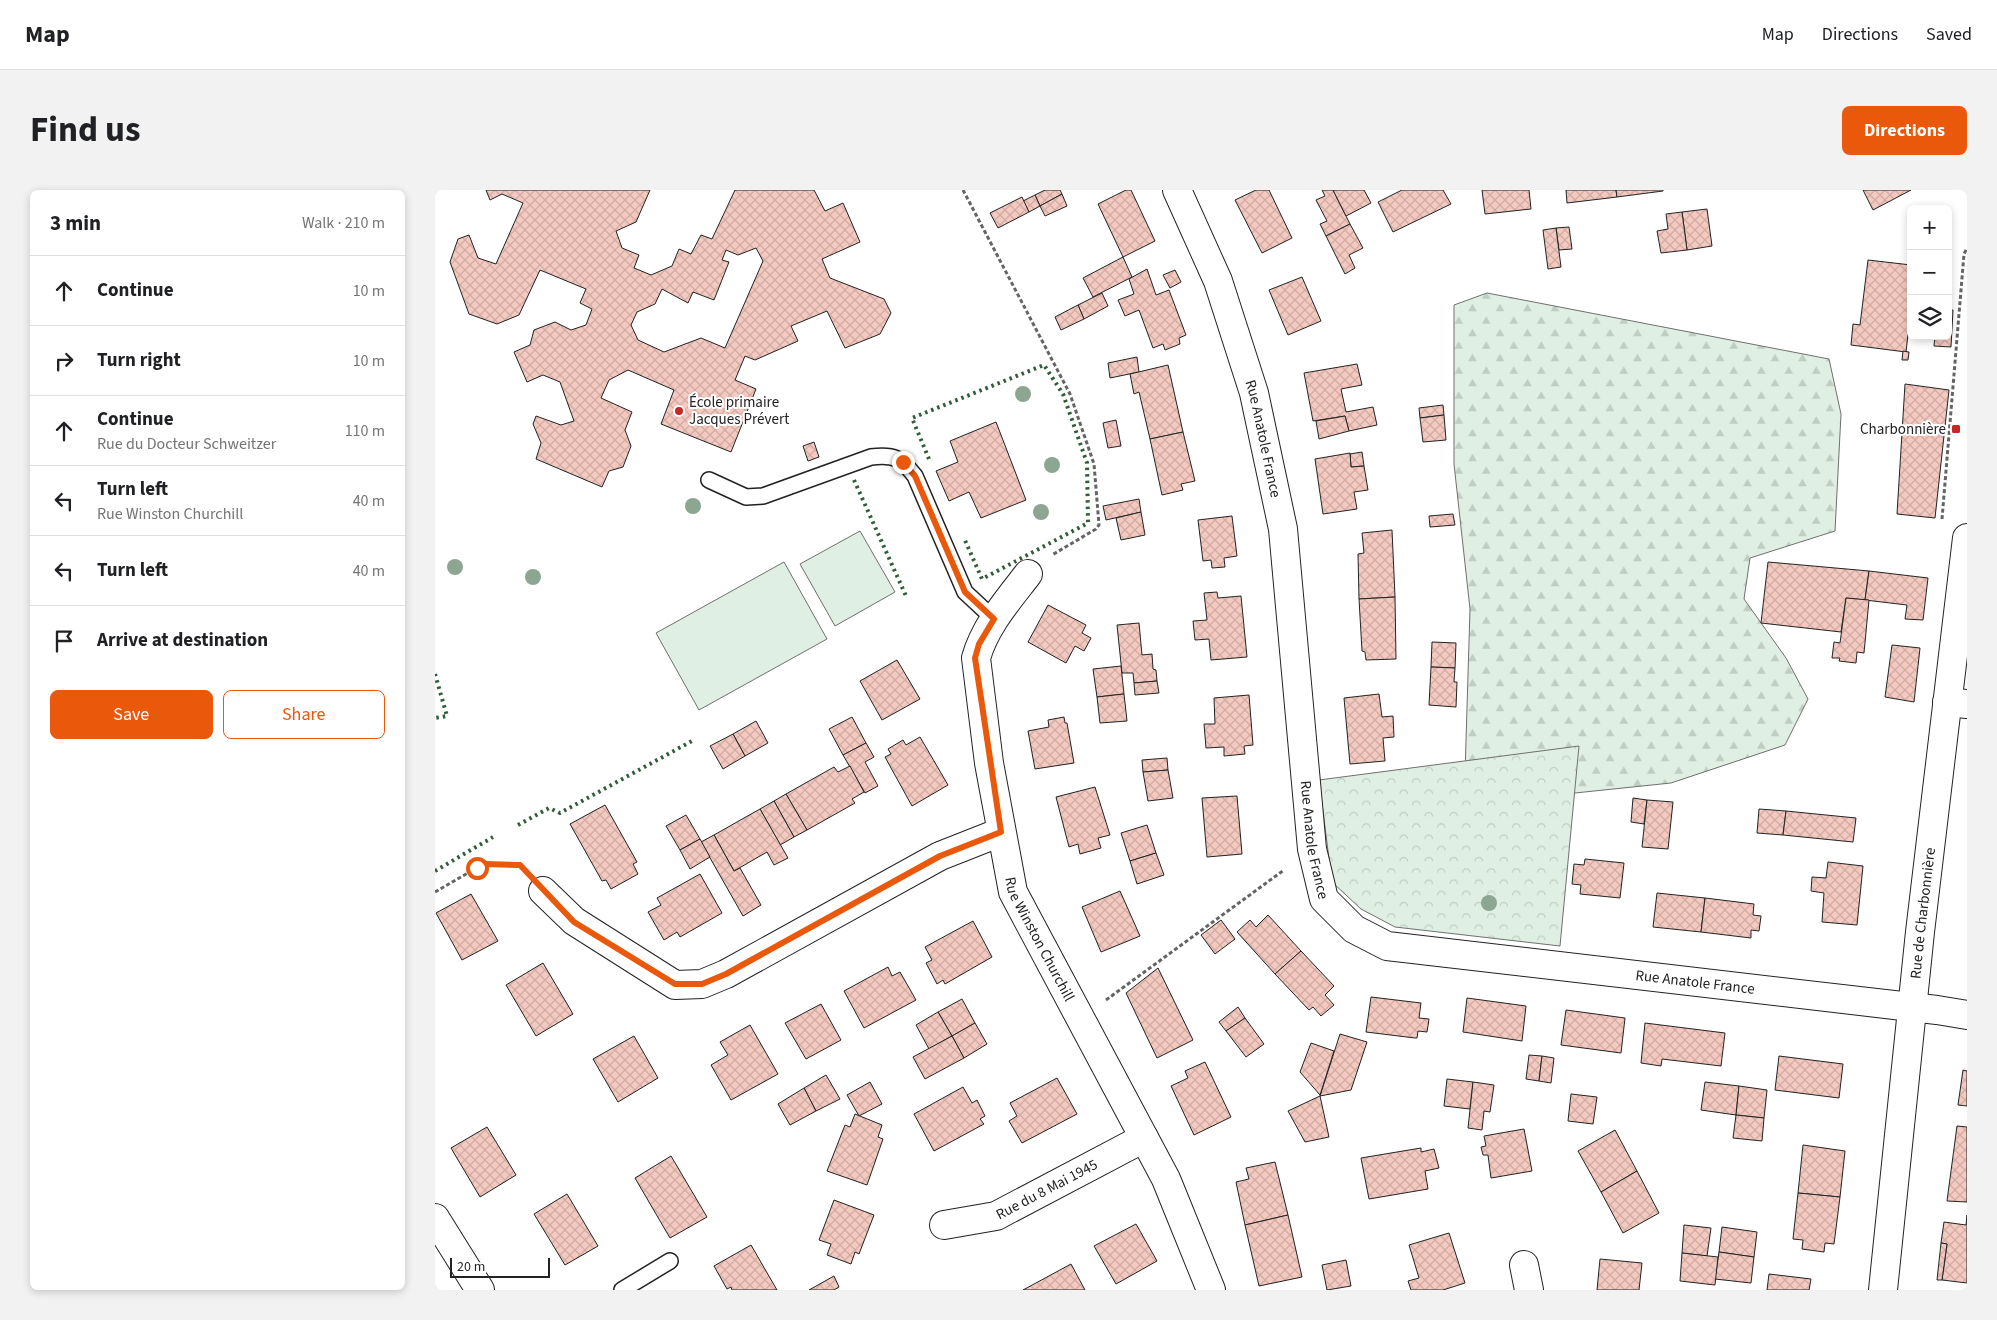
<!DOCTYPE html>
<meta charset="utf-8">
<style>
:root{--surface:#fff;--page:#f2f2f2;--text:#202124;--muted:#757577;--line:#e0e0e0;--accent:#ea580c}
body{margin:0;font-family:"Source Sans 3",sans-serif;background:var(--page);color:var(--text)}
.controls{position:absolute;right:15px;top:15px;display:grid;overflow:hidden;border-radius:8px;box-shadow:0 2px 8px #0003}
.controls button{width:45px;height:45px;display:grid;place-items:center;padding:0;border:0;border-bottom:1px solid var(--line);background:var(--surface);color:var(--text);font:25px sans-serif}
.scale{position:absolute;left:15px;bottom:12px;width:100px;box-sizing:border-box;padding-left:5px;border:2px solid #222;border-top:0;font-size:14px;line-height:18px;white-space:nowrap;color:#222;-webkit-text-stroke:4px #fff;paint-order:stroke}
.stop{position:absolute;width:15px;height:15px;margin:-11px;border:4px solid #ea580c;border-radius:50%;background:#fff}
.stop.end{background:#ea580c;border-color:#fff;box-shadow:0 1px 5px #0008}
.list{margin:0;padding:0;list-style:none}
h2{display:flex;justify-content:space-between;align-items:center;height:65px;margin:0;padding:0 20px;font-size:21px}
h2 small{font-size:16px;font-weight:400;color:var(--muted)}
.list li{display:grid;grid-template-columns:32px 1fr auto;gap:15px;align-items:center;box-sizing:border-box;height:70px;padding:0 20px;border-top:1px solid var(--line)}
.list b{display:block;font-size:19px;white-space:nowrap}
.list p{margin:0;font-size:16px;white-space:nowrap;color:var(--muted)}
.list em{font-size:16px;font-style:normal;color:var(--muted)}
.actions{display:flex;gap:10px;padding:15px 20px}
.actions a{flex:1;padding:11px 0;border:1px solid var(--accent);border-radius:8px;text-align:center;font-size:18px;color:var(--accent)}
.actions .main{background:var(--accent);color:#fff}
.icon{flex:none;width:28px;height:28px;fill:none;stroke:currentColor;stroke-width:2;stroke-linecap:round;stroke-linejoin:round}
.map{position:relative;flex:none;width:1532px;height:1100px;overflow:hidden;border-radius:8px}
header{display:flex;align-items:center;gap:30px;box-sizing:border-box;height:70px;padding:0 25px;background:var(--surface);border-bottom:1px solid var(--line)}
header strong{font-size:24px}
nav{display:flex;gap:28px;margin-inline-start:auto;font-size:18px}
.intro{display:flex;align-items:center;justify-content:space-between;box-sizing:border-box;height:120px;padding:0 30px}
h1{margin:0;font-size:35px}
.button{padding:12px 22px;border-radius:8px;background:var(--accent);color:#fff;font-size:18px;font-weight:700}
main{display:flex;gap:30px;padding:0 30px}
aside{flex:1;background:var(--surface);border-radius:8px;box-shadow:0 2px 8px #0003}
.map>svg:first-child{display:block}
.forest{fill:url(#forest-firs);stroke:#6f6f6f}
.park{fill:url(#park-crowns);stroke:#6f6f6f}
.pitch{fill:#e0efe3;stroke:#6f6f6f}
.building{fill:url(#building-cross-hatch);stroke:#222;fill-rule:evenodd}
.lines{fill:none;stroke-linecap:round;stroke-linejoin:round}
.lane-casing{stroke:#222;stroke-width:18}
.street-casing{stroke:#222;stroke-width:30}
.secondary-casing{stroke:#222;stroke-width:30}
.path{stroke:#646464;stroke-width:3;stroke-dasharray:4 2.5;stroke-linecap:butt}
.lane{stroke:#fff;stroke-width:15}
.street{stroke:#fff;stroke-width:28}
.secondary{stroke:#fff;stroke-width:28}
.hedge{stroke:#2f5e38;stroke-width:4;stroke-dasharray:2.5 4;stroke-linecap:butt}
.tree{fill:#8da692}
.route{stroke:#ea580c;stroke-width:6}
.poi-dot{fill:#c62828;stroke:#fff;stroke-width:2}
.labels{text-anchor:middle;stroke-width:4;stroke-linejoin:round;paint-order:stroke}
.poi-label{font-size:15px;fill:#222;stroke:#fff;text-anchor:start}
.street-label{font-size:15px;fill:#222;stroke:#fff}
</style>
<header>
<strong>Map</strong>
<nav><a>Map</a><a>Directions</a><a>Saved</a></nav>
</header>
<div class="intro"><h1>Find us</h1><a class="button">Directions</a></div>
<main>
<aside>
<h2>3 min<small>Walk · 210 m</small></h2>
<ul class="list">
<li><svg class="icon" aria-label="ahead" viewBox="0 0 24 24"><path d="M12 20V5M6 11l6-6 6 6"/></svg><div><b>Continue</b></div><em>10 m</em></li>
<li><svg class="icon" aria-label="right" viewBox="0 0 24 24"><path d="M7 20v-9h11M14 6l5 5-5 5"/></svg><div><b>Turn right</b></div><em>10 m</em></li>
<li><svg class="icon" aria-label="ahead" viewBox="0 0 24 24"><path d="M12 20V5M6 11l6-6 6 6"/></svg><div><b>Continue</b><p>Rue du Docteur Schweitzer</p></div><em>110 m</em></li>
<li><svg class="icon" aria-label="left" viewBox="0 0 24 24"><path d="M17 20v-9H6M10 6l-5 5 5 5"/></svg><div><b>Turn left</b><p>Rue Winston Churchill</p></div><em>40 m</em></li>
<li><svg class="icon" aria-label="left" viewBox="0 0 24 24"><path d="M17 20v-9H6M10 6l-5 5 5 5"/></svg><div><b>Turn left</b></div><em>40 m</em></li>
<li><svg class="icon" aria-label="arrive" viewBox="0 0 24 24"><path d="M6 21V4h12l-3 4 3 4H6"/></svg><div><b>Arrive at destination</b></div></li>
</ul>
<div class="actions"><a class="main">Save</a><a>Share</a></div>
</aside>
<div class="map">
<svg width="1532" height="1100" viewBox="0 0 1532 1100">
<defs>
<pattern id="forest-firs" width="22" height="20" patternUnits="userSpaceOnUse" patternTransform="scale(1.25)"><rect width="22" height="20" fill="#e0efe3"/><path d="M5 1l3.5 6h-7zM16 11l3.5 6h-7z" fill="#c0cdc2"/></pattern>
<pattern id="park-crowns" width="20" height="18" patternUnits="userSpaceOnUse" patternTransform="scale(1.25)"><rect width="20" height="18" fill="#e0efe3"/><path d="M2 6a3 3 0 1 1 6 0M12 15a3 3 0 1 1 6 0" fill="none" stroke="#c0cdc2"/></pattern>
<pattern id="building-cross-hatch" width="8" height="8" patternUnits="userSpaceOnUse" patternTransform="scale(1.25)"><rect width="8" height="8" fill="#f3c9c0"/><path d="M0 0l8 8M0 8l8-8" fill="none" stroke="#d0aca5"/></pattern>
</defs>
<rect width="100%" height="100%" fill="#fff"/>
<path class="forest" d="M1052 103 1394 169 1406 224 1400 341 1315 368 1309 409 1351 468 1373 509 1350 555 1236 593 1044 613 1030 584 1035 419 1019 274V115Z"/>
<path class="park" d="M1144 556 1125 756 960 737 926 719 897 692 884 590Z"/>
<g class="pitch">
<path d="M425 341 460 402 400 436 365 374Z"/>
<path d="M349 372 392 449 264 520 221 443Z"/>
</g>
<g class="building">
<path d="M51 0H215L201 32 181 41 187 58 204 65 199 78 216 85 237 76 244 59 256 64 266 45 277 49 300 0H379L390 21 408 13 425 52 387 69 395 88 449 109 456 123 445 144 410 158 392 121 356 136 363 151 320 170 310 166 300 190 321 199 296 262 226 234 239 200 193 180 174 190 166 208 197 222 190 240 196 256 188 277 174 281 167 297 101 269 106 253 98 234 101 226 126 235 139 231 125 192 108 185 92 192 79 162 95 155 99 140 120 132 136 140 151 135 157 119 145 113 151 99 105 80 84 125 62 134 34 124 15 72 23 49 34 45 43 68 61 74 88 13 67 4 55 10ZM321 58 328 71 290 158 266 148 229 162 203 150 196 135 202 122 220 114 227 99 253 113 258 102 279 110 294 72 287 70 291 60 303 65Z"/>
<path d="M610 0H625L627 4 605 16 600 5Z"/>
<path d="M691 0H696L720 51 688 67 663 14Z"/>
<path d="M821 0H834L857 48 827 63 800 10Z"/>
<path d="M887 0H898L915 34 891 46 885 34 892 31 881 10 890 6Z"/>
<path d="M898 0H929L936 13 911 26Z"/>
<path d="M967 0H1008L1016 14 958 42 943 12Z"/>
<path d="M1047 0H1094L1096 19 1050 24Z"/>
<path d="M1131 0H1181L1182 7 1132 13Z"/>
<path d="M1181 0H1228V1L1182 7Z"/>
<path d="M1428 0H1476L1438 20Z"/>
<path d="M627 4 632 16 610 26 605 16Z"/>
<path d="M600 5 605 16 594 22 588 11Z"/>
<path d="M587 7 594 22 563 38 555 23Z"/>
<path d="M1272 19 1277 56 1252 60 1247 22Z"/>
<path d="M1247 22 1252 60 1226 63 1222 41 1233 39 1231 24Z"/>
<path d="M915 34 928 58 914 65 920 78 910 84 891 46Z"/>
<path d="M1134 37 1137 59 1124 60 1121 38Z"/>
<path d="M1121 38 1126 77 1113 79 1108 40Z"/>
<path d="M688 67 697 87 658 107 648 88Z"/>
<path d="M1433 70 1476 75V118L1471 162 1416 155 1418 134 1425 135Z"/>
<path d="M712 79 721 105 734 100 751 145 744 148 745 154 730 160 728 154 718 158 704 120 690 126 683 110 699 104 694 89Z"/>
<path d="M740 80 746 92 735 98 728 85Z"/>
<path d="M867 87 886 131 853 145 834 100Z"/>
<path d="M667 103 673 116 649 129 643 115Z"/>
<path d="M643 115 649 129 626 140 620 127Z"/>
<path d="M1513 120H1518L1516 157 1499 156 1500 146H1513Z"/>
<path d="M1468 161 1474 162 1473 170H1467Z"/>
<path d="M702 167 704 182 675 188 673 173Z"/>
<path d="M922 174 927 195 906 199 911 222 938 217 942 235 914 241 910 226 878 231 869 183Z"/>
<path d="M733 175 748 242 715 249 704 202 699 204 695 184Z"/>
<path d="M1470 194 1514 200 1500 328 1462 324Z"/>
<path d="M1008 215 1009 225 985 228 984 218Z"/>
<path d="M1009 225 1011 250 988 252 985 228Z"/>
<path d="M910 226 914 241 884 249 881 231Z"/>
<path d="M681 230 686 256 673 258 668 233Z"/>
<path d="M561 232 591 310 546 328 534 302 514 311 501 281 523 272 515 251Z"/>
<path d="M748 242 760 291 746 294 748 300 727 305 715 249Z"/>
<path d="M379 252 384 267 373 271 368 256Z"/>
<path d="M927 262 929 276 916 277 915 264Z"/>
<path d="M915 263 916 277 929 276 933 300 919 302 922 319 888 324 880 269Z"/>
<path d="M704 309 706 322 671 330 668 316Z"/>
<path d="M706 322 710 345 686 350 681 328Z"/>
<path d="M1018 324 1020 335 995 337 994 326Z"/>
<path d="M797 326 802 366 789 368 790 377 777 378 776 370 768 371 763 330Z"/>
<path d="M957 340 960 407 924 409 923 364 929 363 927 343Z"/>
<path d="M1333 372 1434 381 1430 410 1411 408 1406 442 1326 433Z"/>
<path d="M1434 381 1493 388 1488 430 1470 429 1472 415 1430 410Z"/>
<path d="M782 402 783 408 806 406 812 467 776 470 774 449 760 450 758 431 772 430 769 403Z"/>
<path d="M960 407 961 469 931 470 930 462 927 461 924 409Z"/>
<path d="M1411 408 1434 410 1429 463 1422 462 1421 473 1404 471 1405 468H1397L1399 452 1405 453Z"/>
<path d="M613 415 651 435 647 443 656 448 649 461 640 456 631 473 593 452Z"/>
<path d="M704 433 707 465 717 464 718 479 721 480 722 491 699 493 698 483H687L682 435Z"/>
<path d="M997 452 1021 453 1020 478 996 477Z"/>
<path d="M1457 455 1485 458 1479 512 1450 507Z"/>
<path d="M462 470 485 509 447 530 425 491Z"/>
<path d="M686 476 689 504 662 507 658 479Z"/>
<path d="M996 477 1020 478 1019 492H1022L1021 517 994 515Z"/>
<path d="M722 491 724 503 700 505 699 493Z"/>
<path d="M689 504 692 531 665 533 662 507Z"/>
<path d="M944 504 947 527 958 526 959 547 948 548 950 571 915 574 909 508Z"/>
<path d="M814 505 818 555 809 556 810 564 789 566V557L771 558 769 534H780L779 508Z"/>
<path d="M417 527 431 553 408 565 394 539Z"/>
<path d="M629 527 630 533H632L639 573 600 579 593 541 614 537 613 530Z"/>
<path d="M321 531 333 553 310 566 298 544Z"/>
<path d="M298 544 310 566 288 579 275 556Z"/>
<path d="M485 547 513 595 477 616 450 567 456 564 453 559 468 550 471 555Z"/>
<path d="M431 553 439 567 430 572 443 596 430 603 408 565Z"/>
<path d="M732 568 733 580 708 582 707 570Z"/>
<path d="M415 576 429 602 417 609 420 613 372 640 351 604 399 577 403 582Z"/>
<path d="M733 580 738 608 713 611 708 582Z"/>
<path d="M660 597 675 645 663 648 666 658 645 664 643 654 634 657 621 607Z"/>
<path d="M351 604 372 640 359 647 339 611Z"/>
<path d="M802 606 807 664 772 667 767 608Z"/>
<path d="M1198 608 1212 610 1209 634 1196 632Z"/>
<path d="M1212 610 1238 612 1233 659 1207 657Z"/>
<path d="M339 611 359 647 345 655 325 619Z"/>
<path d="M170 615 202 672 198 674 203 684 176 699 171 690 167 691 135 634Z"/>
<path d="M325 619 353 668 339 675 332 662 299 681 279 645Z"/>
<path d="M1324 619 1351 621 1348 645 1322 643Z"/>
<path d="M1351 621 1421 628 1418 652 1348 645Z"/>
<path d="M251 625 265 649 245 660 231 636Z"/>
<path d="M712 635 721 663 695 671 686 643Z"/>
<path d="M279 645 299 681 305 678 326 715 308 726 266 652Z"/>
<path d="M265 649 275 667 255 679 245 660Z"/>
<path d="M721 663 729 685 702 694 695 671Z"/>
<path d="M1150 669 1189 673 1185 708 1145 704 1146 695 1137 694 1139 674 1149 675Z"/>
<path d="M1393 672 1428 676 1422 735 1387 732 1389 703 1376 701 1377 687 1391 688Z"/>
<path d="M265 684 287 723 245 747 242 742 229 750 213 722 226 715 222 708Z"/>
<path d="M685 701 705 746 666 762 647 717Z"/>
<path d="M1222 703 1270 708 1266 742 1218 737Z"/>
<path d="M36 704 63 751 27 770 1 723Z"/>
<path d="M1270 708 1319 714 1318 725 1326 726 1324 741 1316 740V748L1266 742Z"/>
<path d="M833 725 866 761 840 784 802 742 815 730 821 737Z"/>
<path d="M786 730 800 749 780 764 766 745Z"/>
<path d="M538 731 557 767 510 794 508 790 502 794 491 773 497 770 490 757Z"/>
<path d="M866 761 899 796 890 805 899 815 886 826 878 817 874 820 840 784Z"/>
<path d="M108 773 138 824 101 846 71 795Z"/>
<path d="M453 777 457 786 465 782 481 810 429 838 409 801Z"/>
<path d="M723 778 758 850 722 868 691 803Z"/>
<path d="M936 807 986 813 984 828 994 829 992 842 983 841 982 848H980L931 842Z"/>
<path d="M1032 808 1091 816 1087 851 1028 842Z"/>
<path d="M527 809 540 833 517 846 503 822Z"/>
<path d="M386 814 406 850 371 869 350 833Z"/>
<path d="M803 817 810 828 791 841 784 832Z"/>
<path d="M1131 820 1190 828 1186 863 1126 855Z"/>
<path d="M503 822 517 846 494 859 481 835Z"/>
<path d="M810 828 829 854 811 867 791 841Z"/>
<path d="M540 833 552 854 529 868 517 846Z"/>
<path d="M1210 833 1290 843 1286 876 1227 869 1226 876 1206 873Z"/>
<path d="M315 835 343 884 296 910 276 875 293 865 285 852Z"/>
<path d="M905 844 932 852 916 900 885 906Z"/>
<path d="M199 846 223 888 183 912 158 869Z"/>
<path d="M517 846 529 868 490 889 478 867Z"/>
<path d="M876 853 899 861 885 905 865 882Z"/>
<path d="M1094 865 1107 866 1104 891 1091 889Z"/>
<path d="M1107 866 1119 868 1116 893 1104 891Z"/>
<path d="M1344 866 1408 874 1404 908 1340 900Z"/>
<path d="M770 872 796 927 759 945 736 896 753 888 750 881Z"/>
<path d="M1528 880 1532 881V916L1523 915Z"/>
<path d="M391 885 405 909 381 921 369 898Z"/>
<path d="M622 888 642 924 587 953 574 931 582 926 575 913Z"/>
<path d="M1012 889 1038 892 1035 919 1009 916Z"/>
<path d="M435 892 447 914 424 926 412 905Z"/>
<path d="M1038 892 1059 895 1055 922 1049 921 1047 940 1033 938Z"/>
<path d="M1270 892 1304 896 1301 925 1266 920Z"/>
<path d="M1304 896 1332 900 1329 928 1301 925Z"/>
<path d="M528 897 537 913 542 910 550 926 545 929 549 934 499 961 479 924Z"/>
<path d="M369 898 381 921 355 935 343 914Z"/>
<path d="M1136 904 1162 907 1158 934 1133 931Z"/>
<path d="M885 906 894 947 870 952 853 921Z"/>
<path d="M420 924 447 935 443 947 448 949 432 995 392 981 410 935 415 937Z"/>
<path d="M1301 925 1329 928 1327 951 1298 948Z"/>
<path d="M1522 936 1532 937V1012L1512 1011Z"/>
<path d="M52 937 81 985 45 1007 16 958Z"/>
<path d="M1089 939 1097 981 1056 988 1053 965H1048L1046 957 1051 956 1049 946Z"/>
<path d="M1180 940 1202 981 1166 1002 1143 961Z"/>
<path d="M1368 955 1410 961 1405 1007 1363 1003Z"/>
<path d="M986 958V962L999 959 1004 978 990 981 993 999 934 1009 926 968Z"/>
<path d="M236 966 272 1027 235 1048 200 988Z"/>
<path d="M840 972 853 1025 810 1035 801 992 814 989 811 978Z"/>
<path d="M1202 981 1224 1023 1188 1043 1166 1002Z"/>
<path d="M1363 1003 1405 1007 1399 1054 1390 1053 1389 1062 1367 1059 1368 1050 1358 1049Z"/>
<path d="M132 1004 163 1056 130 1075 99 1024Z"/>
<path d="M399 1010 439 1025 424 1064 420 1062 416 1074 392 1065 396 1054 384 1050Z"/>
<path d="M853 1025 867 1087 824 1096 810 1035Z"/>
<path d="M1532 1025V1093L1507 1090 1512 1054 1506 1053 1509 1032 1531 1035Z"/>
<path d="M701 1034 722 1071 681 1094 659 1056Z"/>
<path d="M1249 1035 1276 1038 1272 1066 1247 1063Z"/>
<path d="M1287 1037 1322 1042 1319 1067 1284 1062Z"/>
<path d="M1014 1043 1030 1093 1008 1100H976L973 1091 984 1088 974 1055Z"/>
<path d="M1506 1053 1512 1054 1507 1090H1502Z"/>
<path d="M316 1055 342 1100H297L296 1097 292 1099 279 1076Z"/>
<path d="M1284 1062 1319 1067 1316 1093 1280 1089Z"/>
<path d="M1247 1063 1283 1067 1280 1095 1245 1091Z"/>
<path d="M1165 1069 1207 1073 1204 1100H1162Z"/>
<path d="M911 1070 916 1096 892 1100 887 1075Z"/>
<path d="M636 1074 650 1100H588Z"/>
<path d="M1334 1084 1376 1089 1374 1100H1332Z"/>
<path d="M399 1086 404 1097 399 1100H374Z"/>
</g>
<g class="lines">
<defs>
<g id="lane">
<path d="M274 290 311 307 328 306 436 267C459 264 466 268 480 286L530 402 559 429"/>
<path d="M187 1100 235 1071"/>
</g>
<g id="street">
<path id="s1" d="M742 0 783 91 819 203 848 339 877 659 889 709 919 739 952 756 1502 820 1532 825"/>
<path id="s2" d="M593 384C573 410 550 436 541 468L554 573 578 702 731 989 776 1100"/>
<path d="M1512 512 1532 514"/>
<path d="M108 701 139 731 240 795 267 794 291 784 505 666 566 642"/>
<path d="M0 1028 45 1100"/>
<path id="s3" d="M509 1035 561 1026 709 948"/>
<path d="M1089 1075 1094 1100"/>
</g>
<g id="secondary">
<path id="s4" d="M1448 1100 1485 742 1532 348"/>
</g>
</defs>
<use href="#lane" class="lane-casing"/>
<use href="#street" class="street-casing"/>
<use href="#secondary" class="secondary-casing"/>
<g class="path">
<path d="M528 0 635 204 659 274 664 335 661 339 617 365"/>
<path d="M1507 329 1529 64 1532 58"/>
<path d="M0 702 50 673 85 675 88 678"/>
<path d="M671 810 849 680"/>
</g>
<use href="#lane" class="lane"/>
<use href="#street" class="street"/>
<use href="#secondary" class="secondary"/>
<g class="hedge">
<path d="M494 269 477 228 609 175 628 204 652 273 653 333 547 389 529 348"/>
<path d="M419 290 471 406"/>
<path d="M0 484 12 526 0 528"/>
<path d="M83 635 114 618 125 623 257 551"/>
<path d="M0 681 58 647"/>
</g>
</g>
<g class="tree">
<circle cx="588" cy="204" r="8"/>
<circle cx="617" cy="275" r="8"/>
<circle cx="258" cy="316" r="8"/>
<circle cx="606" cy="322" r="8"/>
<circle cx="20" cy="377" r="8"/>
<circle cx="98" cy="387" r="8"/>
<circle cx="1054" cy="713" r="8"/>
</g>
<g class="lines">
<path class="route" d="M42 678 50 674 85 675 139 732 240 794H267L291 784 505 666 566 642 540 468 544 454 559 429 530 402 480 286 468 272"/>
</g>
<g class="poi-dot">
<circle cx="244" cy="221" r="5"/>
<rect x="1516" y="234" width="10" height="10" rx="2.5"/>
</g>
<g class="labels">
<g class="poi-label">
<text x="254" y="217">École primaire<tspan x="254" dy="17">Jacques Prévert</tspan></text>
<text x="1511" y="244" text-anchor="end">Charbonnière</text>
</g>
<g class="street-label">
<text dy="5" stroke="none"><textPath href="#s1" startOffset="264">Rue Anatole France</textPath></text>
<text dy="5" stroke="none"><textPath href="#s1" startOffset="669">Rue Anatole France</textPath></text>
<text dy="5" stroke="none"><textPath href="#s4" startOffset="379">Rue de Charbonnière</textPath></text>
<text dy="5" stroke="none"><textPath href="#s2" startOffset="390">Rue Winston Churchill</textPath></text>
<text dy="5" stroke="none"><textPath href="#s1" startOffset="1119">Rue Anatole France</textPath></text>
<text dy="5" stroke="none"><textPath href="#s3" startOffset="110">Rue du 8 Mai 1945</textPath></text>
</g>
</g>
</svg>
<div class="controls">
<button>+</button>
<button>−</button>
<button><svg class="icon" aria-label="layers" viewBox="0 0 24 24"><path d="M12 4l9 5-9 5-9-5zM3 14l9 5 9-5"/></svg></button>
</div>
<div class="scale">20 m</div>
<div class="stop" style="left:42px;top:678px"></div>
<div class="stop end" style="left:468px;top:272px"></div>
</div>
</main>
